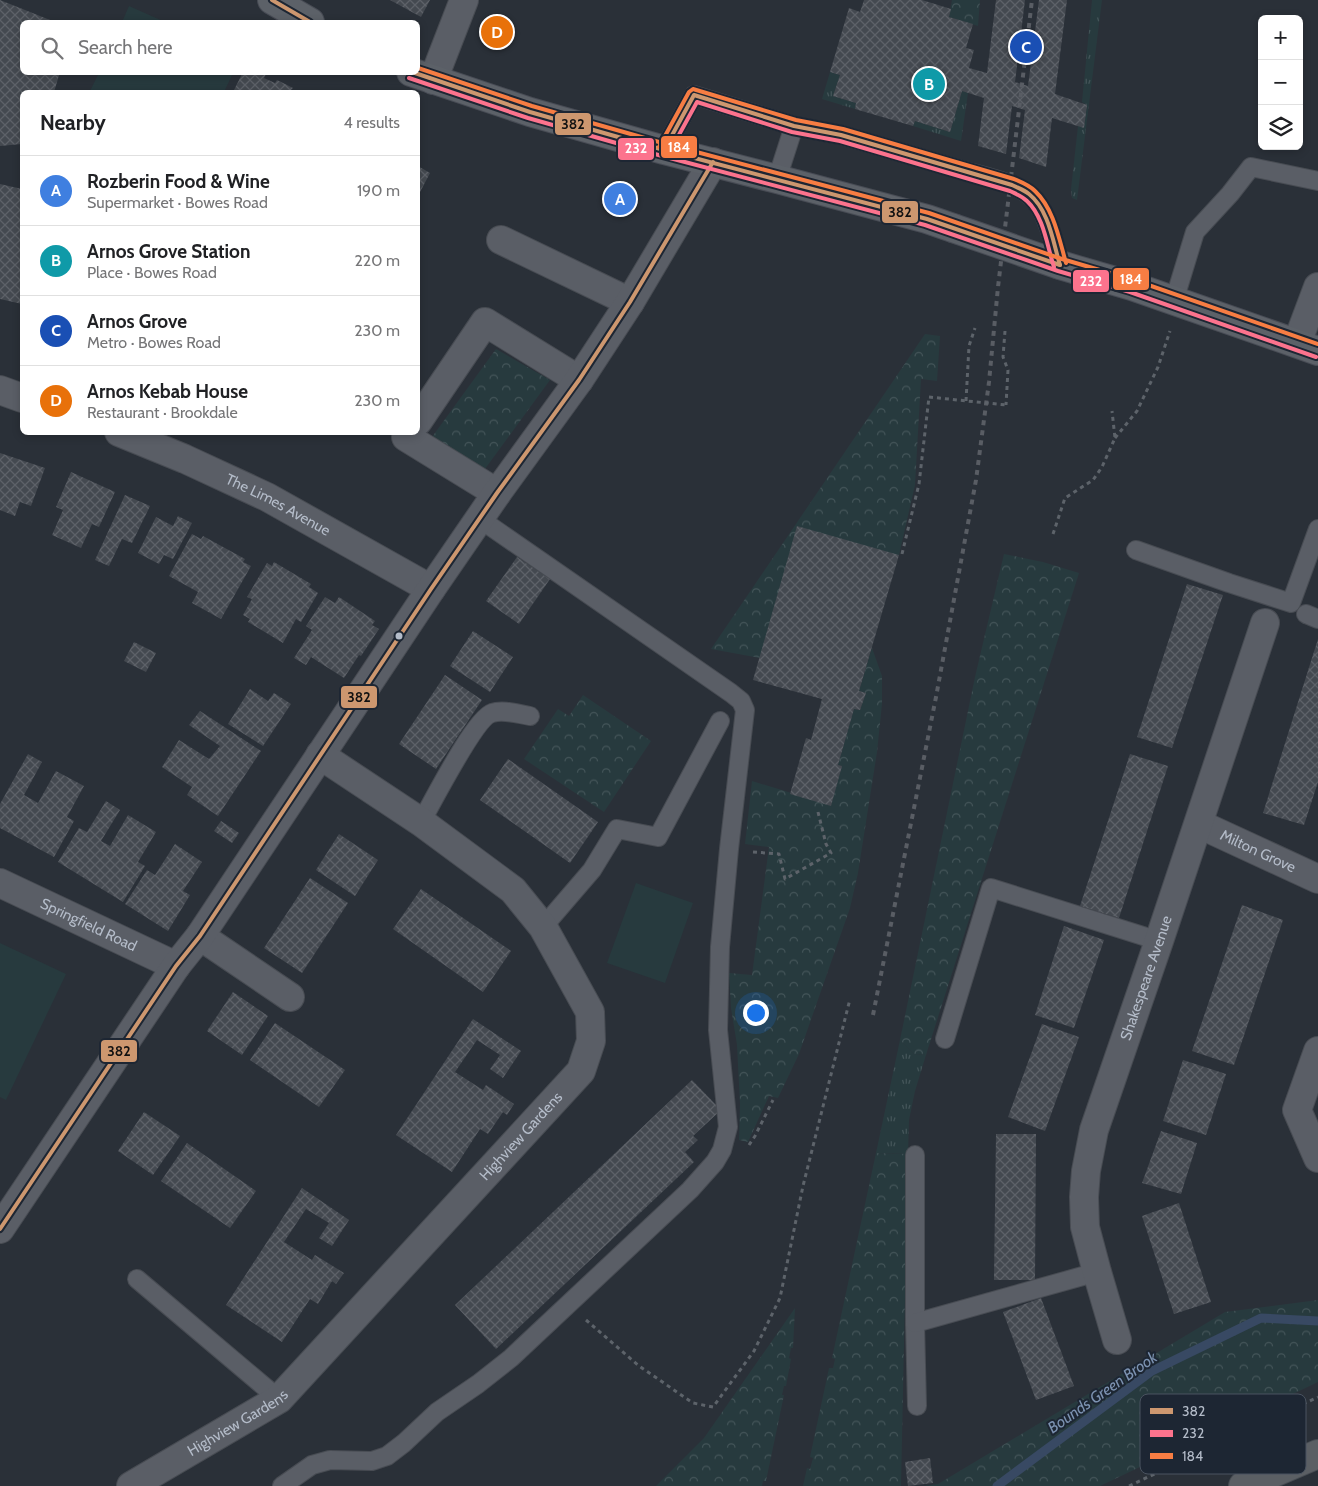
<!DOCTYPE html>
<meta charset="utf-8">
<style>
:root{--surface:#fff;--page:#f2f2f2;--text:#202124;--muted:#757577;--line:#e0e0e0;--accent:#848b96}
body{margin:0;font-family:Cabin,sans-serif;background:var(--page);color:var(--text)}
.controls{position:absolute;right:15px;top:15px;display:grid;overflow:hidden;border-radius:8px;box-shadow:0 2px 8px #0003}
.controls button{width:45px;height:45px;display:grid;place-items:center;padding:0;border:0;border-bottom:1px solid var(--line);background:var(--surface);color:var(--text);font:25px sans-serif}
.you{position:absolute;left:755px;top:1012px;width:18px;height:18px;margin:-12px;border:4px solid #fff;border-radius:50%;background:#1a73e8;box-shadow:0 0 0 8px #1a73e833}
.badge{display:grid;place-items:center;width:32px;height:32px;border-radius:50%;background:var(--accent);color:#fff;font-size:16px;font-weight:700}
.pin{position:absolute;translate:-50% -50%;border:2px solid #fff;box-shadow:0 1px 5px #0006}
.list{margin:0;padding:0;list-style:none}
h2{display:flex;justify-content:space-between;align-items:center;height:65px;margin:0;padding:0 20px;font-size:21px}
h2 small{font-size:16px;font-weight:400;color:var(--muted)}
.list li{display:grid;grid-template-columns:32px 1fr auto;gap:15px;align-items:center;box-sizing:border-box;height:70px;padding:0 20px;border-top:1px solid var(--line)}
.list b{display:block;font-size:19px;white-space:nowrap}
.list p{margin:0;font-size:16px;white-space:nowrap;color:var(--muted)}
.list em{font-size:16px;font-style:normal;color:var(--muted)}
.icon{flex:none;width:28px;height:28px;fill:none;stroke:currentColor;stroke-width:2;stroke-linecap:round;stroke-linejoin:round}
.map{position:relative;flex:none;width:1318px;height:1486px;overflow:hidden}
.search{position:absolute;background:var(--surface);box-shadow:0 2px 8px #0003;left:20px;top:20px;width:400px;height:55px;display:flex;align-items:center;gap:12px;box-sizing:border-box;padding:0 18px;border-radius:8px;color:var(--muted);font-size:19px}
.panel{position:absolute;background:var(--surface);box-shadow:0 2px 8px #0003;left:20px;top:90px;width:400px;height:345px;border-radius:8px}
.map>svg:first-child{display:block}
.grass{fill:url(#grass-tufts)}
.forest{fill:url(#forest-crowns)}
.garden{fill:#273a3e}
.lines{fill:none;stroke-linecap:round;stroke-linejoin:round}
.stream{stroke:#384963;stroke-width:9}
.building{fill:url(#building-cross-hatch)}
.service-casing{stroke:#484c53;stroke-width:20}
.minor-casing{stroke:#484c53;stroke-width:30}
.primary-casing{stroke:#484c55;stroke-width:30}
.trunk-casing{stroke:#474c53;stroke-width:30}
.path{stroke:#5d636a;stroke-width:3;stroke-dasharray:4 4;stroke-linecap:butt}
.service{stroke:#5a5e66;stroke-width:18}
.minor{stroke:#5a5e66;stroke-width:28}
.primary{stroke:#5c6168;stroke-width:28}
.trunk{stroke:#5b5f64;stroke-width:28}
.rail{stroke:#595d64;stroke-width:4;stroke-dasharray:5 5;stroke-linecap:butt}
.service-bridge-casing{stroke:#484c53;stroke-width:20;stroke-linecap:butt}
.primary-bridge-casing{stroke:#484c55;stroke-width:30;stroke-linecap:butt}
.path-bridge{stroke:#5d636a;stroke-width:3;stroke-dasharray:4 4;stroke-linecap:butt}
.service-bridge{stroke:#5a5e66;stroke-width:18}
.primary-bridge{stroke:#5c6168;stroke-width:28}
.bus-1-casing{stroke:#1d2633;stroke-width:8}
.bus-2-casing{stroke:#1d2633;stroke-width:8}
.bus-3-casing{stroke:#1d2633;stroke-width:8}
.bus-1{stroke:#cd976f;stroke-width:4}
.bus-2{stroke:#fc738d;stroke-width:4}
.bus-3{stroke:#f77d43;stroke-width:4}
.bus-dot{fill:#b4bcc9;stroke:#1d2633;stroke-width:2}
.labels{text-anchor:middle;stroke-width:4;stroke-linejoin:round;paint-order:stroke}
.street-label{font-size:15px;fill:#b4bcc9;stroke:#1d2633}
.water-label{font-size:16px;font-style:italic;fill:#7c92b1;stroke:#1d2633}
.key{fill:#1d2633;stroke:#4a5360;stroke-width:1}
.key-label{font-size:14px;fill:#b4bcc9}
.line-badge{stroke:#1d2633;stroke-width:2}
.badge-label{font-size:14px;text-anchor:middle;font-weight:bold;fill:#fff}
.pale-badge-label{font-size:14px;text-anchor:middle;font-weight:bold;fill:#111}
</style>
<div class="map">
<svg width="1318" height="1486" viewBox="0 0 1318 1486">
<defs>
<pattern id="grass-tufts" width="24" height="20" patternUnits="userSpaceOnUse" patternTransform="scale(1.25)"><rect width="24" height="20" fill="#273a3e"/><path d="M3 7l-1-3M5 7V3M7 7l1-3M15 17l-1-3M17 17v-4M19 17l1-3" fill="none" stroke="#445559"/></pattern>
<pattern id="forest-crowns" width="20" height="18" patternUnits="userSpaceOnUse" patternTransform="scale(1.25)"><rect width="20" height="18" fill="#273a3e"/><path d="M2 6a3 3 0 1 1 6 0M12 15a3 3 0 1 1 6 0" fill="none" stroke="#445559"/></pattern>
<pattern id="building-cross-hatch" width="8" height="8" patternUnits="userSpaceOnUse" patternTransform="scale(1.25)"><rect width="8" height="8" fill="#444950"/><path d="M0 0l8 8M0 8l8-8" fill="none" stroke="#5d6168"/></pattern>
</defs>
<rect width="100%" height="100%" fill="#2a3038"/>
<g class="grass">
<path d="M1092 0H1102L1077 200 1072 198 1071 189 1078 126 1084 127 1087 105 1082 102Z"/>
<path d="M830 72 840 75 833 96 856 103 855 109 822 99Z"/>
<path d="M962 91 968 93 961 141 913 126 915 121 950 132Z"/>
<path d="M900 1040 914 1054 926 1055 915 1091 909 1120 908 1154 876 1153Z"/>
</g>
<g class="forest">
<path d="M952 0H980L978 26 949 17Z"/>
<path d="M925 334 940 336 937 381 921 379 915 485 899 555 760 658 711 649Z"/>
<path d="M496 349 550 380 482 473 432 437Z"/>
<path d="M1004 554 1043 562 1079 573 926 1055 914 1054 900 1040 975 677Z"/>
<path d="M872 648 882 676V704L877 752 858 873 850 908 799 1054 778 1098 769 1096 748 1142 739 1140 740 1104 737 1045 731 1008 729 973 752 975 769 847 745 844 752 781 831 805 842 766 838 765 854 709 860 710 866 693 859 691Z"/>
<path d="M583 695 651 741 604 812 524 759 558 709 569 716Z"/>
<path d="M876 1153 908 1154 901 1486H803L807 1468 810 1469 813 1458 810 1457 829 1368H833L835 1359 832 1358Z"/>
<path d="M1318 1300V1382L1100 1486H924L938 1484 1225 1312Z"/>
<path d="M795 1308 793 1348H791L789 1358 791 1359 786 1386H784L782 1395H784L766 1481H763L762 1486H656L704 1438Z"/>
</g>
<g class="garden">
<path d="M129 6 165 22H122Z"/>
<path d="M99 73V72L233 73 224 92H93L90 91Z"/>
<path d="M636 883 693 903 665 983 607 963Z"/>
<path d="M0 943 66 974 6 1100 0 1097Z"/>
</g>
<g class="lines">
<path class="stream" d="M997 1486 1152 1371 1261 1318 1318 1321"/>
</g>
<g class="building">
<path d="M0 0 55 22H22V72H60L54 92H22V144L0 146Z"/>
<path d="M390 0H430L421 17Z"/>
<path d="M864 0H922L951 9 949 17 973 24 966 48 974 50 969 68 987 73 996 0H1025L1015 82 1028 86 1039 0H1067L1055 94 1087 105 1084 128 1052 118 1046 167 1019 158 1025 110 1012 106 1006 154 978 146 984 98 962 91 950 132 915 121 913 126 855 109 856 103 833 96 840 75 830 72 849 8 860 12Z"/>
<path d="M243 72H263L266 74 264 78 275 83 277 80 293 88 291 90 296 92H233Z"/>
<path d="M418 166 430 173 418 196Z"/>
<path d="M0 184 22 189V304L0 299Z"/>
<path d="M0 453 45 468 31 506 20 502 15 516 0 510Z"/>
<path d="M71 472 115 492 99 527 92 524 81 548 52 535 63 510 56 507Z"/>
<path d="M125 495 150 506 132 543 122 539 109 566 95 560Z"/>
<path d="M178 516 192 523 173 559 164 555 159 564 138 553 156 517 173 526Z"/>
<path d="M797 526 899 555 859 691 866 693 860 710 854 709 838 765 842 766 831 806 790 794 806 738 811 740 822 699 753 680Z"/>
<path d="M192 534 201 539 203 536 245 559 243 562 251 566 221 619 192 603 198 592 169 576Z"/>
<path d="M517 557 550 579 519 624 486 601Z"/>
<path d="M274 562 311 584 309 587 318 593 301 622 296 619 283 643 248 622 250 619 243 615 252 599 247 597 267 563 272 566Z"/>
<path d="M1187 584 1223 595 1172 748 1137 737Z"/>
<path d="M325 597 335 603 339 597 375 621 372 625 379 629 361 656 359 655 344 678 311 657 306 665 294 658 312 630 306 626Z"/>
<path d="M473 631 513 657 490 692 450 666Z"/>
<path d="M1318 639V782L1304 825 1263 813Z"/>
<path d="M134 642 156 653 146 672 124 661Z"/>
<path d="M445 675 482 700 436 769 399 744Z"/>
<path d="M250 689 268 701 274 693 291 704 263 746 228 724Z"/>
<path d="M200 711 261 751 218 816 187 795 192 787 162 767 179 740 209 759 220 746 189 725Z"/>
<path d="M28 754 42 762 24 795 38 803 56 771 84 786 67 817 74 821 54 857 0 828V804Z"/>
<path d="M1130 754 1168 766 1119 918 1080 906Z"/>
<path d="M508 759 598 822 570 863 480 800Z"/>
<path d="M106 801 120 810 101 841 110 846 128 815 156 832 138 862 145 866 123 902 58 862 79 828 87 832Z"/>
<path d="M221 821 239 833 232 843 214 831Z"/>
<path d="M339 834 378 860 355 896 316 870Z"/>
<path d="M175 844 202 862 183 891 190 895 168 931 125 904 147 870 155 875Z"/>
<path d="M310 878 348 903 302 973 264 948Z"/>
<path d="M421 889 511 951 483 992 393 929Z"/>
<path d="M1242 905 1283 920 1234 1065 1192 1051Z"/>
<path d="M1064 926 1104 940 1074 1028 1035 1015Z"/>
<path d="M233 992 268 1016 242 1055 207 1031Z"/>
<path d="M473 1019 521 1051 503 1078 490 1069 500 1055 477 1040 455 1072 483 1090 486 1085 514 1104 507 1115 503 1112 488 1134 480 1129 452 1172 396 1135Z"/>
<path d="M275 1023 345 1070 319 1107 250 1060Z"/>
<path d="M1042 1024 1079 1037 1045 1131 1008 1117Z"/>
<path d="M1183 1060 1226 1074 1206 1135 1163 1121Z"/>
<path d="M692 1080 721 1110 693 1136 698 1140 685 1152 694 1162 496 1349 455 1305Z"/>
<path d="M144 1112 180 1136 153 1175 118 1151Z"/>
<path d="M1161 1131 1197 1143 1181 1194 1142 1183Z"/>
<path d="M996 1134H1036L1035 1280H994Z"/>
<path d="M187 1143 256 1191 230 1228 161 1181Z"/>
<path d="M302 1188 349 1220 332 1246 319 1238 329 1223 306 1209 284 1242 312 1260 315 1255 344 1273 336 1284 332 1281 318 1304 310 1299 282 1342 226 1305Z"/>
<path d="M1179 1203 1211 1302 1174 1314 1142 1216Z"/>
<path d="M1041 1298 1074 1386 1036 1400 1003 1312Z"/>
<path d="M930 1458 933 1483 908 1486 905 1462Z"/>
</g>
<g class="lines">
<defs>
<g id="service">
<path d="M664 150 694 95 794 126 841 135 958 169"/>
<path d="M777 179 794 126"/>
<path d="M1174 301 1195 232 1230 194 1251 167 1318 181"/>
<path d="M1136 550 1229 583 1291 603 1318 529"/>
<path d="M1306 614 1318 619"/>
<path d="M421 822C432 803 475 718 492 713 503 709 518 714 530 716"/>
<path d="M543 927 592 870 617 829 658 837 720 721"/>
<path d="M945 1039 991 888 1159 941"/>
<path d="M915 1155V1323L917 1406"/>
<path d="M137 1279 279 1399"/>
<path d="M915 1323 1097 1272"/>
<path d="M282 1486 312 1465 330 1460 372 1461 387 1456 404 1443 437 1412 478 1384 511 1358 690 1190 715 1162 722 1150 728 1127 718 1030 720 947 729 849 745 710 741 701 731 693 480 519"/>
</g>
<g id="minor">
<path d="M433 80 464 0"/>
<path d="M501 240 630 302"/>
<path d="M1297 343 1318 287"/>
<path d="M0 390 22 398"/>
<path d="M418 421 485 322 579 380"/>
<path id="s1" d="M119 432 185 459 267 497 431 589"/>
<path d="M409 432 406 437 497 493"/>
<path id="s2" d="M1199 824 1318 879"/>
<path id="s3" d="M0 883 176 966"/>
<path d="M200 936 290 997"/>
<path d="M1318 1051 1297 1110 1318 1158"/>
<path d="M0 1229 176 966 200 936 431 589 497 493 579 380 630 302 713 162"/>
<path id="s4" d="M1117 1340 1097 1272 1085 1227 1084 1197 1086 1171 1094 1130 1159 941 1265 623"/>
<path id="s5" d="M131 1486 279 1399 581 1071 591 1041 590 1012 543 927 513 890 421 822 320 755"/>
</g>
<g id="primary">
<path d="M272 0 310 22"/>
<path d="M411 72 530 112 664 150 777 179 927 219 953 228"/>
<path d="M1060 265 1132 286 1318 351"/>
</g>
<path id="trunk" d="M1243 1486 1318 1454"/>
</defs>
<use href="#service" class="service-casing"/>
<use href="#minor" class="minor-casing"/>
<use href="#primary" class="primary-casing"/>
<use href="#trunk" class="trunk-casing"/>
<g class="path">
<path d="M1005 331 1003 357 1008 370 1006 405"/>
<path d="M966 401 969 346 975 328"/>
<path d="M1115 438 1137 411 1158 367 1170 331"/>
<path d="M1053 534 1065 498 1093 480 1102 467 1115 438 1112 411"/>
<path d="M902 554 919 484 929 397"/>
<path d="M753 852 779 854 785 879 831 853 826 844 818 812"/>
<path d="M749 1145 755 1136 773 1100"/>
<path d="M586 1320 639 1366 693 1403 713 1407 754 1351 780 1298 803 1186 850 999"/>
<path d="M1129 1486 1318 1397"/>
</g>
<use href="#service" class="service"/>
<use href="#minor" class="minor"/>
<use href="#primary" class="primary"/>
<use href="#trunk" class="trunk"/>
<path class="rail" d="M873 1015 936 697 976 480 989 382 998 287 1032 0"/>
<defs>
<path id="service-bridge" d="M958 169C984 177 1024 182 1039 206 1050 223 1054 246 1060 265"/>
<path id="primary-bridge" d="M953 228 1060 265"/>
</defs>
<use href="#service-bridge" class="service-bridge-casing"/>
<use href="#primary-bridge" class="primary-bridge-casing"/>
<path class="path-bridge" d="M929 397 1006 405"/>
<use href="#service-bridge" class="service-bridge"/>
<use href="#primary-bridge" class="primary-bridge"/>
<defs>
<g id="bus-1">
<path d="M272 0 310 22"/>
<path d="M412 72 530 112 664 150 927 219 1060 265"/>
<path d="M664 150 694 95 794 126 841 135 1012 185C1018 188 1024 190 1029 194 1049 210 1053 242 1060 265"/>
<path d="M0 1229 176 966 200 936 431 589 497 493 579 380 630 302 713 162"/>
</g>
<g id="bus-2">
<path d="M409 78 528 118 662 156 925 225 1058 271 1130 292 1316 357"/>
<path d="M669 153 697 102 792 132 840 141 1010 191C1016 194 1022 196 1027 201 1044 217 1047 246 1054 267"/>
</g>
<g id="bus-3">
<path d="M418 68 532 106 666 144 929 213 1062 259 1134 280 1318 344"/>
<path d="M659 147 689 92 693 89 796 120 843 129 1014 179C1021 182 1029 185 1035 191 1054 209 1059 239 1066 263"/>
</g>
</defs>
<use href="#bus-1" class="bus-1-casing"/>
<use href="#bus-2" class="bus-2-casing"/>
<use href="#bus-3" class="bus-3-casing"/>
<use href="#bus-1" class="bus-1"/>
<use href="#bus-2" class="bus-2"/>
<use href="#bus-3" class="bus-3"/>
</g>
<circle class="bus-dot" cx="399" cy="636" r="4.5"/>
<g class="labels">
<g class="street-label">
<text dy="5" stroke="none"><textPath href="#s1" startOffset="175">The Limes Avenue</textPath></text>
<text dy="5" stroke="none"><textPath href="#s2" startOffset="65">Milton Grove</textPath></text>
<text dy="5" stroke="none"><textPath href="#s3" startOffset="98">Springfield Road</textPath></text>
<text dy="5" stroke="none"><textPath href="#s4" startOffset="376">Shakespeare Avenue</textPath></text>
<text dy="5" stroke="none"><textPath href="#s5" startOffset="529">Highview Gardens</textPath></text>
<text dy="5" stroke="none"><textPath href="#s5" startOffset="124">Highview Gardens</textPath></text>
</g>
<g class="water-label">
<text transform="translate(1102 1392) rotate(-35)" y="6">Bounds Green Brook</text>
</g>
</g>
<rect x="1140" y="1394" width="166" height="80" rx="8" class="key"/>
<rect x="1150" y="1408" width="23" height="6" fill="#cd976f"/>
<rect x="1150" y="1430" width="23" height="7" fill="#fc738d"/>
<rect x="1150" y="1453" width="23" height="6" fill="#f77d43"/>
<g class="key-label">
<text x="1182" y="1416">382</text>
<text x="1182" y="1438">232</text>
<text x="1182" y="1461">184</text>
</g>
<g class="line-badge">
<rect x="554" y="112" width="38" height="24" rx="5" fill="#cd976f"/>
<rect x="660" y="135" width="38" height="24" rx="5" fill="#f77d43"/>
<rect x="617" y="137" width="38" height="24" rx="5" fill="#fc738d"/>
<rect x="881" y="200" width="38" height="24" rx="5" fill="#cd976f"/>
<rect x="1112" y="267" width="38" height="24" rx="5" fill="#f77d43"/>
<rect x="1072" y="269" width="38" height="24" rx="5" fill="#fc738d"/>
<rect x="340" y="685" width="38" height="24" rx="5" fill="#cd976f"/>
<rect x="100" y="1039" width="38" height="24" rx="5" fill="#cd976f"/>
</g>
<g class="badge-label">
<text x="679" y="152">184</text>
<text x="636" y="153">232</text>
<text x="1131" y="284">184</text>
<text x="1091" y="286">232</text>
</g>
<g class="pale-badge-label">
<text x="573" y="129">382</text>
<text x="900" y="217">382</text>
<text x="359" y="702">382</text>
<text x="119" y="1056">382</text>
</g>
</svg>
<div class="controls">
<button>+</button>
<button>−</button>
<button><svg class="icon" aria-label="layers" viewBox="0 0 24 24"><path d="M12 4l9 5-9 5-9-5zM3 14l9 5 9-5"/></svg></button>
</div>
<div class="you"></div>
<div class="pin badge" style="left:620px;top:199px;background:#3f7fe0">A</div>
<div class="pin badge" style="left:929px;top:84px;background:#0f9aa8">B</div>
<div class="pin badge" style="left:1026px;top:47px;background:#1a4fb4">C</div>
<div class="pin badge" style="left:497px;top:32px;background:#e8710a">D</div>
<div class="search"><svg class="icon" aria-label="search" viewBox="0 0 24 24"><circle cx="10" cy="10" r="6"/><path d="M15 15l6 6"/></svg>Search here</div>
<section class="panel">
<h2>Nearby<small>4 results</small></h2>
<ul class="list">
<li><span class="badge" style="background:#3f7fe0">A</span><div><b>Rozberin Food &amp; Wine</b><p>Supermarket · Bowes Road</p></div><em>190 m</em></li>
<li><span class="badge" style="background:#0f9aa8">B</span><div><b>Arnos Grove Station</b><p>Place · Bowes Road</p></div><em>220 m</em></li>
<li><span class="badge" style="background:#1a4fb4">C</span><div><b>Arnos Grove</b><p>Metro · Bowes Road</p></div><em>230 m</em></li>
<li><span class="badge" style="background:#e8710a">D</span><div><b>Arnos Kebab House</b><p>Restaurant · Brookdale</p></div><em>230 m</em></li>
</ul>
</section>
</div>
